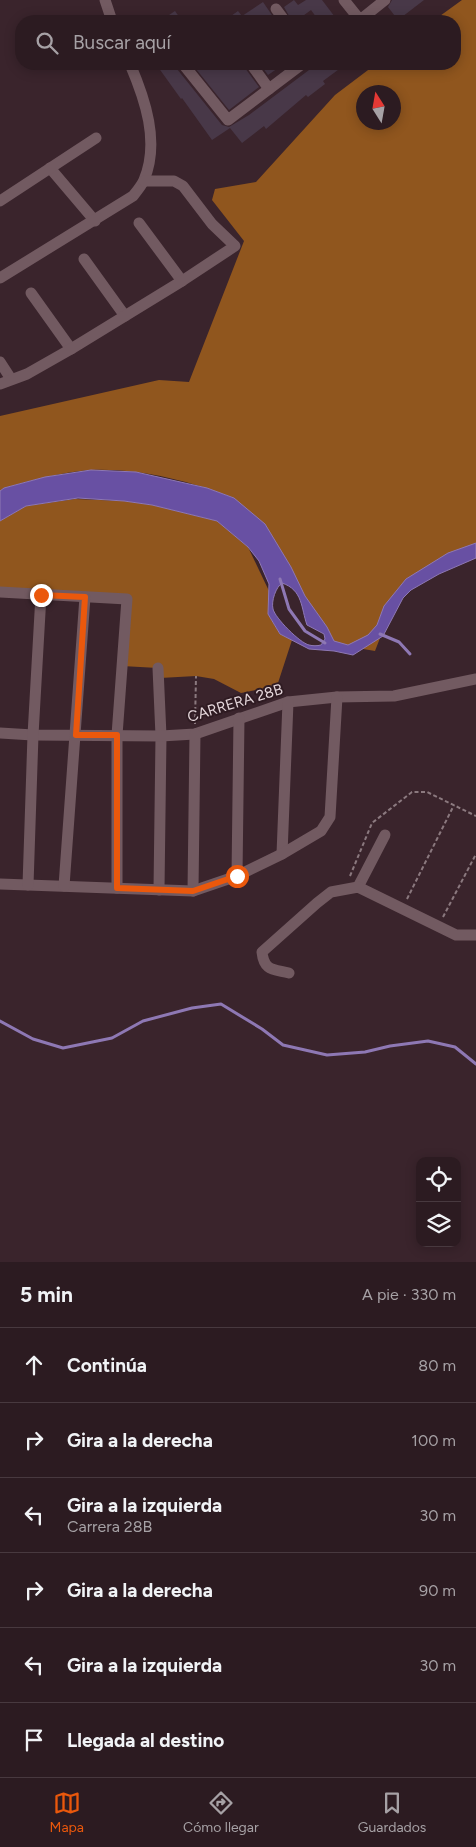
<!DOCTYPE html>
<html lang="es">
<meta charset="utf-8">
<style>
:root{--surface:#2c1b21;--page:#34242a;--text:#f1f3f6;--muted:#a6a1a5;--line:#48393f;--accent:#ea580c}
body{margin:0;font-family:Figtree,sans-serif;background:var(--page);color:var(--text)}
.controls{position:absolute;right:15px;bottom:15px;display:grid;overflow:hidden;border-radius:10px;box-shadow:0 2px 12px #0003}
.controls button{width:45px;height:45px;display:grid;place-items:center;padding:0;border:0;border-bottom:1px solid var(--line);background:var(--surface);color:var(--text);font:25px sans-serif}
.compass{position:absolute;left:356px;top:85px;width:45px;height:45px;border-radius:50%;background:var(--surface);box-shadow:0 2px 12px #0003;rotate:349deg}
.stop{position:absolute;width:15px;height:15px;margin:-11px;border:4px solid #ea580c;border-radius:50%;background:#fff}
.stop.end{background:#ea580c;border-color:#fff;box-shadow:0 1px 5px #0008}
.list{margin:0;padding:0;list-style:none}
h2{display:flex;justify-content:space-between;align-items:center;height:65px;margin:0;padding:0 20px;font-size:21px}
h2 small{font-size:16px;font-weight:400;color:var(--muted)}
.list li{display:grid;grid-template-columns:32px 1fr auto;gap:15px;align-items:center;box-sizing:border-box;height:75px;padding:0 20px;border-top:1px solid var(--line)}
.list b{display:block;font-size:19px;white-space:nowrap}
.list p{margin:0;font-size:16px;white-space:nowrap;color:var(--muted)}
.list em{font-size:16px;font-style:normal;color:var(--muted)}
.icon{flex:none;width:28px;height:28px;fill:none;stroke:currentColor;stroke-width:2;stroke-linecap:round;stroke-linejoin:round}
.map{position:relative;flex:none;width:476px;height:1262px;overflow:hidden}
.search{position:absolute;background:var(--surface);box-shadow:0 2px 12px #0003;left:15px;right:15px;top:15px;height:55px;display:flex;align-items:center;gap:12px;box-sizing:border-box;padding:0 18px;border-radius:20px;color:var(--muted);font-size:19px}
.sheet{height:515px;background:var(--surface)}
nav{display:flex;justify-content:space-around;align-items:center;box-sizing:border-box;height:70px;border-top:1px solid var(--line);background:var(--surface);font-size:14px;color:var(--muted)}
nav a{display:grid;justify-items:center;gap:2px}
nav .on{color:var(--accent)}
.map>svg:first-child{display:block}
.forest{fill:#90561e;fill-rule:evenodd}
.water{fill:#6850a3;stroke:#8e78b4;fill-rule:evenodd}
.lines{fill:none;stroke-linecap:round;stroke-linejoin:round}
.stream{stroke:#8e78b4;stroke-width:3}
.building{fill:#483848}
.path{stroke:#8b797f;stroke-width:2;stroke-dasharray:4 2.5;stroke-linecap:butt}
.minor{stroke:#725a61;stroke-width:11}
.route{stroke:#ea580c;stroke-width:6}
.labels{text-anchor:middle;stroke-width:4;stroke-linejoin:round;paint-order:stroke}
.street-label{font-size:15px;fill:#e5d7db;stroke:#2f1b22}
</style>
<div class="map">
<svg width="476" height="1262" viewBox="0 0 476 1262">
<rect width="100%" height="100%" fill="#3a242c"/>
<g class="forest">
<path d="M462 0H476V558L400 586 375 651 334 644 234 498C190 481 139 468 91 470 62 472 33 480 4 488L0 491V416L159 380 189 382 244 241 212 200 215 189 256 182 335 95 376 64H455V21H433ZM364 92H394V122H364Z"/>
<path d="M75 499 124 501 152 505 217 521 248 547 269 591 268 614 280 634 292 640 277 686 241 693 214 679 196 676 160 678 158 668 122 666 127 599 0 592V521L26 506Z"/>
</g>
<path class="water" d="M91 470 136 472 207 488 234 498 265 524 291 567 305 596 327 627 334 641 348 645 368 635 377 625 384 606 406 579 448 553 476 543V558L439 574 411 590 403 598 383 636 353 655 334 651 309 649 280 634 268 614 269 584 259 561 248 547 217 521 152 505 124 501 78 498 26 506 0 521V491L4 488 45 477ZM282 583C303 590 301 608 307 625L324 634 325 639 321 645C317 646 313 646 309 645 300 643 275 618 273 609 271 601 276 587 282 583Z"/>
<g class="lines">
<g class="stream">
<path d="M280 579 289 609 305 631 325 643"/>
<path d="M380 634 399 642 410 654"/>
<path d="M0 1021 33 1039 63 1048 112 1038 143 1021 192 1008 221 1004 262 1029 283 1045 327 1055 365 1052 390 1046 428 1041 455 1047 476 1064"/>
</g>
</g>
<g class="building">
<path d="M294 0 298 5 306 0H322L338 21H319L311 10 296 21H292L284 7Z"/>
<path d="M392 0H424L398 20 388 7Z"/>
<path d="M263 2 276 21H224L238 11 242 16Z"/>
<path d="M175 11 182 21H160Z"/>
<path d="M163 64H176L177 69 222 125 229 127 249 115 317 64H346L323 81 325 84 308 97 306 95 266 129 264 126 242 143 230 128 212 140 182 98 181 99 158 67Z"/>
<path d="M192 64H244L245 68 259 87 229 110Z"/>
<path d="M260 64H284L268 75Z"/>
</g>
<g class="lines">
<g class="path">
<path d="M195 724 196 676"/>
<path d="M350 876 372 823 412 792H427L476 816"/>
<path d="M407 899 454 805"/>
<path d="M443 917 476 854"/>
</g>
<g class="minor">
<path d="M105 0 112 21"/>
<path d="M344 0 360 20 385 0"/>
<path d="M276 9 285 21"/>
<path d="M183 64 228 120 302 64"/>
<path d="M251 64 269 89"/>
<path d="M50 168 95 221"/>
<path d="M0 201 96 138"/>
<path d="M139 223 182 281"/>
<path d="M84 259 125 316"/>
<path d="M0 278 133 196C137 191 142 185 144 180 160 142 145 99 130 64"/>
<path d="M31 293 71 349"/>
<path d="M0 362 11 379"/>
<path d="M0 384 27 374 71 349 182 281 235 246 212 224 183 186 174 181H144"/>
<path d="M0 592 127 599 117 735V888"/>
<path d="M158 668 161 736 159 890"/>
<path d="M0 733 33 735 161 736 195 734 288 702 337 697 394 696 476 679"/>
<path d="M282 854 288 702"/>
<path d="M237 876 239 718"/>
<path d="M0 884 193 891 237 876 282 854 321 831 330 817 337 697"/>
<path d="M28 885 33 735 41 595"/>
<path d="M64 886 85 597"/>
<path d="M358 887 385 835"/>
<path d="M193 891 195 734"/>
<path d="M289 973C273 969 264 971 262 952L317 903 331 892 358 887 456 935H476"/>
</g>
</g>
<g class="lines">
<path class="route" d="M41 595 85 597 76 735H117V888L193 891 237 876"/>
</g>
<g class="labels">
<g class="street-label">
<text transform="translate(235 703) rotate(-17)" y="5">CARRERA 28B</text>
</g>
</g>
</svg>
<div class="controls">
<button><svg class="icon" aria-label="locate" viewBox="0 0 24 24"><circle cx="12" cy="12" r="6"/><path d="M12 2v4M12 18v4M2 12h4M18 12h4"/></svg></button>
<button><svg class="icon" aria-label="layers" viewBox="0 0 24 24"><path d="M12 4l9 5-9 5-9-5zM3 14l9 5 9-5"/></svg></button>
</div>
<svg class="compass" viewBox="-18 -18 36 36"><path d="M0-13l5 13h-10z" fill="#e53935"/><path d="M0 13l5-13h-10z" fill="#a6a1a5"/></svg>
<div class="stop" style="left:237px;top:876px"></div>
<div class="stop end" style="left:41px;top:595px"></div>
<div class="search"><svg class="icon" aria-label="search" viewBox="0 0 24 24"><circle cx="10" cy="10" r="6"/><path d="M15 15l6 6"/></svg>Buscar aquí</div>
</div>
<section class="sheet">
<h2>5 min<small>A pie · 330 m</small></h2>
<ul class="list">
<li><svg class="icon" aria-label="ahead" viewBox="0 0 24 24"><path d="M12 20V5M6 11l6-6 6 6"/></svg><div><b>Continúa</b></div><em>80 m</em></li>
<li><svg class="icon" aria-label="right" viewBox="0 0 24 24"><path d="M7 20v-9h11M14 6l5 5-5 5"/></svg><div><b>Gira a la derecha</b></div><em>100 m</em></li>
<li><svg class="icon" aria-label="left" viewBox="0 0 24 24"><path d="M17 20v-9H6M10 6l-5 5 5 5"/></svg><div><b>Gira a la izquierda</b><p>Carrera 28B</p></div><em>30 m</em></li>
<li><svg class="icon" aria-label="right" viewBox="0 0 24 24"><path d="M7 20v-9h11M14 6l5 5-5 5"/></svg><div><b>Gira a la derecha</b></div><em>90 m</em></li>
<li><svg class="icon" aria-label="left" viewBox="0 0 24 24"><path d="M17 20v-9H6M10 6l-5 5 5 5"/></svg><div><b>Gira a la izquierda</b></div><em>30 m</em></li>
<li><svg class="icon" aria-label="arrive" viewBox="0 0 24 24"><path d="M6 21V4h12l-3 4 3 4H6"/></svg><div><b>Llegada al destino</b></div></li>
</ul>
</section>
<nav>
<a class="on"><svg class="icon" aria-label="map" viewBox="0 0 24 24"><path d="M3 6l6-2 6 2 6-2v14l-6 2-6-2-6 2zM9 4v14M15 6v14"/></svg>Mapa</a>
<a><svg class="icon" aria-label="directions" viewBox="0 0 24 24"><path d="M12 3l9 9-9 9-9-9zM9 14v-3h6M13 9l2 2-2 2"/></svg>Cómo llegar</a>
<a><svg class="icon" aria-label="saved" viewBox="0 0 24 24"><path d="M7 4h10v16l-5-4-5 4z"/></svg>Guardados</a>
</nav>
